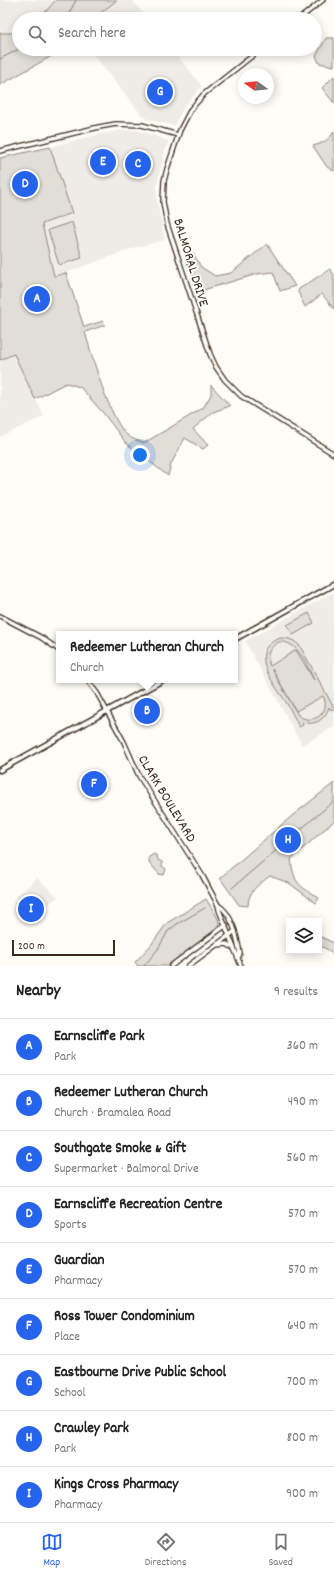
<!DOCTYPE html>
<meta charset="utf-8">
<style>
:root{--surface:#fff;--page:#f6f6f6;--text:#222;--muted:#767676;--line:#e0e0e0;--accent:#2563eb}
body{margin:0;font-family:Dekko,sans-serif;background:var(--page);color:var(--text)}
.controls{position:absolute;right:12px;bottom:12px;display:grid;overflow:hidden;border-radius:0px;box-shadow:0 2px 10px #0003}
.controls button{width:36px;height:36px;display:grid;place-items:center;padding:0;border:0;border-bottom:1px solid var(--line);background:var(--surface);color:var(--text);font:20px sans-serif}
.compass{position:absolute;left:238px;top:68px;width:36px;height:36px;border-radius:50%;background:var(--surface);box-shadow:0 2px 10px #0003;rotate:285deg}
.scale{position:absolute;left:12px;bottom:10px;width:103px;box-sizing:border-box;padding-left:4px;border:2px solid #3b2a1e;border-top:0;font-size:11px;line-height:14px;white-space:nowrap;color:#3b2a1e;-webkit-text-stroke:3px #fdfcf7;paint-order:stroke}
.you{position:absolute;left:140px;top:455px;width:14px;height:14px;margin:-10px;border:3px solid #fff;border-radius:50%;background:#1a73e8;box-shadow:0 0 0 6px #1a73e833}
.badge{display:grid;place-items:center;width:26px;height:26px;border-radius:50%;background:var(--accent);color:#fff;font-size:13px;font-weight:700}
.pin{position:absolute;translate:-50% -50%;border:2px solid #fff;box-shadow:0 1px 4px #0006}
.popup{position:absolute;left:56px;top:631px;width:182px;height:52px;box-sizing:border-box;display:grid;place-content:center;border-radius:0px;background:var(--surface);filter:drop-shadow(0 1px 3px #0005);font-size:13px;white-space:nowrap;color:var(--muted)}
.popup b{font-size:15px;color:var(--text)}
.popup::after{content:'';position:absolute;left:50%;top:100%;margin-left:-8px;border:8px solid transparent;border-top-color:var(--surface)}
.list{margin:0;padding:0;list-style:none}
h2{display:flex;justify-content:space-between;align-items:center;height:52px;margin:0;padding:0 16px;font-size:17px}
h2 small{font-size:13px;font-weight:400;color:var(--muted)}
.list li{display:grid;grid-template-columns:26px 1fr auto;gap:12px;align-items:center;box-sizing:border-box;height:56px;padding:0 16px;border-top:1px solid var(--line)}
.list b{display:block;font-size:15px;white-space:nowrap}
.list p{margin:0;font-size:13px;white-space:nowrap;color:var(--muted)}
.list em{font-size:13px;font-style:normal;color:var(--muted)}
.icon{flex:none;width:22px;height:22px;fill:none;stroke:currentColor;stroke-width:2;stroke-linecap:round;stroke-linejoin:round}
.map{position:relative;flex:none;width:334px;height:966px;overflow:hidden}
.search{position:absolute;background:var(--surface);box-shadow:0 2px 10px #0003;left:12px;right:12px;top:12px;height:44px;display:flex;align-items:center;gap:10px;box-sizing:border-box;padding:0 14px;border-radius:22px;color:var(--muted);font-size:15px}
.sheet{height:556px;background:var(--surface)}
nav{display:flex;justify-content:space-around;align-items:center;box-sizing:border-box;height:56px;border-top:1px solid var(--line);background:var(--surface);font-size:11px;color:var(--muted)}
nav a{display:grid;justify-items:center;gap:2px}
nav .on{color:var(--accent)}
.map>svg:first-child{display:block}
.built{fill:#efece7}
.green{fill:#e1ded7;stroke:#8e847a;fill-rule:evenodd}
.lines{fill:none;stroke-linecap:round;stroke-linejoin:round}
.stream{stroke:#887d74;stroke-width:1}
.tertiary-casing{stroke:#3b2a1e;stroke-width:6}
.secondary-casing{stroke:#3b2a1e;stroke-width:7}
.tertiary{stroke:#fdfcf7;stroke-width:3.5}
.secondary{stroke:#fdfcf7;stroke-width:4}
.labels{text-anchor:middle;stroke-width:3.5;stroke-linejoin:round;paint-order:stroke}
.street-label{font-size:14px;fill:#3b2a1e;stroke:#fdfcf7}
</style>
<div class="map">
<svg width="334" height="966" viewBox="0 0 334 966">
<rect width="100%" height="100%" fill="#fdfcf7"/>
<filter id="ink" filterUnits="userSpaceOnUse"><feTurbulence type="fractalNoise" baseFrequency=".025" numOctaves="2"/><feDisplacementMap in="SourceGraphic" scale="8" xChannelSelector="R" yChannelSelector="G"/><feConvolveMatrix kernelMatrix="1 2 1 2 8 2 1 2 1" color-interpolation-filters="sRGB"/></filter>
<g filter="url(#ink)">
<g class="built">
<path d="M0 0H56L39 19H19V33H0Z"/>
<path d="M117 0H132L148 19H93Z"/>
<path d="M89 49H172L202 86 183 108 174 126 144 118Z"/>
<path d="M124 130H137L169 141 165 150 157 185V201L165 240 134 248 54 277 42 224 72 212 50 147 100 134Z"/>
<path d="M14 354 44 416 0 437V360Z"/>
<path d="M334 592V727L302 745 245 641Z"/>
<path d="M37 878 58 897 30 917 16 897Z"/>
</g>
<g class="green">
<path d="M56 0H117L93 19H39Z"/>
<path d="M0 33H19V49H64L0 85Z"/>
<path d="M326 38H334V66L319 63 316 56Z"/>
<path d="M334 76V103L322 88Z"/>
<path d="M334 131V171L327 167 313 146C321 144 330 140 334 131Z"/>
<path d="M50 147 72 213 42 224 54 276 66 273 84 327 103 321 105 325 85 332C92 356 110 420 127 435 131 439 139 441 144 443L203 408 211 395V385L230 406 213 412 193 429 208 445 203 449 185 438 171 464 168 476 126 443 104 414 80 387 66 383 35 399 14 354 0 360V158Z"/>
<path d="M72 222 82 258 59 265 48 230Z"/>
<path d="M267 244 295 286 280 291 273 272 257 274 200 291 185 258 193 253 201 267 215 276 231 273Z"/>
<path d="M330 269 334 275V309L322 294 305 307 298 292 299 289Z"/>
<path d="M309 613 314 623 293 635 287 625Z"/>
<path d="M281 638C289 638 294 640 300 646L334 708 331 710 329 707C325 720 315 726 302 722L303 725 299 727C295 719 291 710 286 702 274 684 245 649 281 638ZM279 642C298 640 307 666 314 680L296 650 270 666C265 656 269 647 279 642ZM272 669 296 711 323 696C332 712 312 727 298 715Z"/>
<path d="M334 783V821L291 859C294 884 298 885 319 898L316 903 289 883 270 876C259 884 248 891 248 906L239 905 220 878 293 815Z"/>
<path d="M154 854 157 856 158 860 162 862V866L166 869 164 875 159 874 149 862V857Z"/>
<path d="M206 899 216 915 220 924 214 932 167 966H138L135 962 151 945 167 923Z"/>
<path d="M319 936 334 943V956L330 951 319 945Z"/>
</g>
<g class="lines">
<g class="stream">
<path d="M66 19 76 0"/>
<path d="M0 59 19 49"/>
<path d="M232 888 334 801"/>
<path d="M144 966 158 949 168 931 177 924 205 908"/>
</g>
<defs>
<g id="tertiary">
<path d="M299 19 323 0"/>
<path d="M261 49 204 94 191 109 180 130 167 169 164 181 163 202 167 224 210 354 216 367 225 380 241 396 334 454"/>
<path d="M0 151 99 127 116 124 142 125 178 135"/>
<path d="M0 616 42 638 59 650"/>
<path d="M87 680 97 693 124 742 139 776 202 875 218 905 219 910 241 966"/>
<path d="M218 905C233 914 237 938 240 953L239 956"/>
<path d="M217 945 227 944 233 948"/>
<path d="M171 966 226 925"/>
<path d="M188 966 235 931"/>
</g>
<g id="secondary">
<path d="M235 639 334 584"/>
<path d="M0 770 163 680"/>
</g>
</defs>
<use href="#tertiary" class="tertiary-casing"/>
<use href="#secondary" class="secondary-casing"/>
<use href="#tertiary" class="tertiary"/>
<use href="#secondary" class="secondary"/>
</g>
</g>
<g class="labels">
<g class="street-label">
<text transform="translate(192 262) rotate(73)" y="5">BALMORAL DRIVE</text>
<text transform="translate(168 798) rotate(59)" y="5">CLARK BOULEVARD</text>
</g>
</g>
</svg>
<div class="controls">
<button><svg class="icon" aria-label="layers" viewBox="0 0 24 24"><path d="M12 4l9 5-9 5-9-5zM3 14l9 5 9-5"/></svg></button>
</div>
<svg class="compass" viewBox="-18 -18 36 36"><path d="M0-13l5 13h-10z" fill="#e53935"/><path d="M0 13l5-13h-10z" fill="#767676"/></svg>
<div class="scale">200 m</div>
<div class="you"></div>
<div class="pin badge" style="left:37px;top:299px">A</div>
<div class="pin badge" style="left:147px;top:711px">B</div>
<div class="popup"><b>Redeemer Lutheran Church</b>Church</div>
<div class="pin badge" style="left:138px;top:164px">C</div>
<div class="pin badge" style="left:25px;top:184px">D</div>
<div class="pin badge" style="left:103px;top:162px">E</div>
<div class="pin badge" style="left:94px;top:784px">F</div>
<div class="pin badge" style="left:160px;top:92px">G</div>
<div class="pin badge" style="left:288px;top:840px">H</div>
<div class="pin badge" style="left:31px;top:909px">I</div>
<div class="search"><svg class="icon" aria-label="search" viewBox="0 0 24 24"><circle cx="10" cy="10" r="6"/><path d="M15 15l6 6"/></svg>Search here</div>
</div>
<section class="sheet">
<h2>Nearby<small>9 results</small></h2>
<ul class="list">
<li><span class="badge">A</span><div><b>Earnscliffe Park</b><p>Park</p></div><em>360 m</em></li>
<li><span class="badge">B</span><div><b>Redeemer Lutheran Church</b><p>Church · Bramalea Road</p></div><em>490 m</em></li>
<li><span class="badge">C</span><div><b>Southgate Smoke &amp; Gift</b><p>Supermarket · Balmoral Drive</p></div><em>560 m</em></li>
<li><span class="badge">D</span><div><b>Earnscliffe Recreation Centre</b><p>Sports</p></div><em>570 m</em></li>
<li><span class="badge">E</span><div><b>Guardian</b><p>Pharmacy</p></div><em>570 m</em></li>
<li><span class="badge">F</span><div><b>Ross Tower Condominium</b><p>Place</p></div><em>640 m</em></li>
<li><span class="badge">G</span><div><b>Eastbourne Drive Public School</b><p>School</p></div><em>700 m</em></li>
<li><span class="badge">H</span><div><b>Crawley Park</b><p>Park</p></div><em>800 m</em></li>
<li><span class="badge">I</span><div><b>Kings Cross Pharmacy</b><p>Pharmacy</p></div><em>900 m</em></li>
</ul>
</section>
<nav>
<a class="on"><svg class="icon" aria-label="map" viewBox="0 0 24 24"><path d="M3 6l6-2 6 2 6-2v14l-6 2-6-2-6 2zM9 4v14M15 6v14"/></svg>Map</a>
<a><svg class="icon" aria-label="directions" viewBox="0 0 24 24"><path d="M12 3l9 9-9 9-9-9zM9 14v-3h6M13 9l2 2-2 2"/></svg>Directions</a>
<a><svg class="icon" aria-label="saved" viewBox="0 0 24 24"><path d="M7 4h10v16l-5-4-5 4z"/></svg>Saved</a>
</nav>
